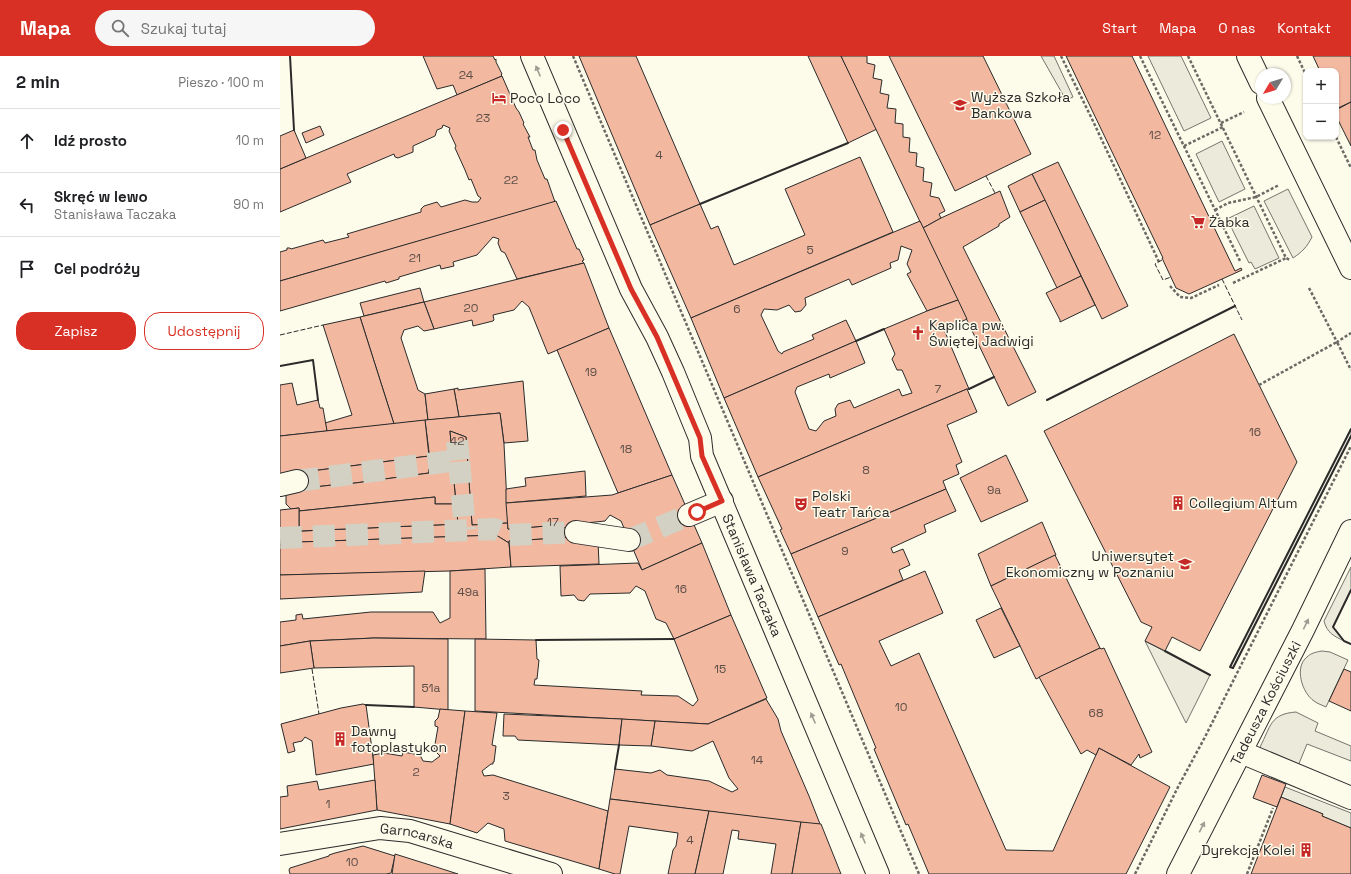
<!DOCTYPE html>
<html lang="pl">
<meta charset="utf-8">
<style>
:root{--surface:#fff;--page:#f6f6f6;--text:#202124;--muted:#757577;--line:#e0e0e0;--accent:#d93025}
body{margin:0;font-family:"Space Grotesk",sans-serif;background:var(--page);color:var(--text)}
.controls{position:absolute;right:12px;top:12px;display:grid;overflow:hidden;border-radius:8px;box-shadow:0 1px 3px #0004}
.controls button{width:36px;height:36px;display:grid;place-items:center;padding:0;border:0;border-bottom:1px solid var(--line);background:var(--surface);color:var(--text);font:20px sans-serif}
.compass{position:absolute;left:975px;top:12px;width:36px;height:36px;border-radius:50%;background:var(--surface);box-shadow:0 1px 3px #0004;rotate:232deg}
.stop{position:absolute;width:12px;height:12px;margin:-9px;border:3px solid #d93025;border-radius:50%;background:#fff}
.stop.end{background:#d93025;border-color:#fff;box-shadow:0 1px 4px #0008}
.list{margin:0;padding:0;list-style:none}
h2{display:flex;justify-content:space-between;align-items:center;height:52px;margin:0;padding:0 16px;font-size:17px}
h2 small{font-size:13px;font-weight:400;color:var(--muted)}
.list li{display:grid;grid-template-columns:26px 1fr auto;gap:12px;align-items:center;box-sizing:border-box;height:64px;padding:0 16px;border-top:1px solid var(--line)}
.list b{display:block;font-size:15px;white-space:nowrap}
.list p{margin:0;font-size:13px;white-space:nowrap;color:var(--muted)}
.list em{font-size:13px;font-style:normal;color:var(--muted)}
.actions{display:flex;gap:8px;padding:12px 16px}
.actions a{flex:1;padding:9px 0;border:1px solid var(--accent);border-radius:16px;text-align:center;font-size:14px;color:var(--accent)}
.actions .main{background:var(--accent);color:#fff}
.icon{flex:none;width:22px;height:22px;fill:none;stroke:currentColor;stroke-width:2;stroke-linecap:round;stroke-linejoin:round}
.map{position:relative;flex:none;width:1071px;height:818px;overflow:hidden}
header{display:flex;align-items:center;gap:24px;box-sizing:border-box;height:56px;padding:0 20px;background:var(--accent);color:#fff}
header strong{font-size:19px}
nav{display:flex;gap:22px;margin-inline-start:auto;font-size:14px}
.search{width:280px;height:36px;background:var(--page);display:flex;align-items:center;gap:10px;box-sizing:border-box;padding:0 14px;border-radius:22px;color:var(--muted);font-size:15px}
main{display:flex}
aside{flex:1;background:var(--surface)}
.map>svg:first-child{display:block}
.green{fill:#ecebdb;stroke:#74746e}
.building{fill:#f2b8a0;stroke:#2b2b2b}
.lines{fill:none;stroke-linecap:round;stroke-linejoin:round}
.minor-tunnel{stroke:#d3d1c4;stroke-width:22;stroke-dasharray:22 11;stroke-linecap:butt}
.minor-casing{stroke:#2b2b2b;stroke-width:24}
.path{stroke:#6a6964;stroke-width:2.5;stroke-dasharray:3 2;stroke-linecap:butt}
.minor{stroke:#fdfbea;stroke-width:22}
.fence{stroke:#2b2b2b;stroke-width:1;stroke-dasharray:5 2;stroke-linecap:butt}
.wall{stroke:#2b2b2b;stroke-width:2}
.oneway{fill:#9e9d94}
.route{stroke:#d93025;stroke-width:5}
.labels{text-anchor:middle;stroke-width:3;stroke-linejoin:round;paint-order:stroke}
.number-label{font-size:12px;fill:#5d4e48}
.poi-label{font-size:14px;fill:#2b2b2b;stroke:#fdfbea;text-anchor:start}
.street-label{font-size:14px;fill:#2b2b2b;stroke:#fdfbea}
</style>
<header>
<strong>Mapa</strong>
<div class="search"><svg class="icon" aria-label="search" viewBox="0 0 24 24"><circle cx="10" cy="10" r="6"/><path d="M15 15l6 6"/></svg>Szukaj tutaj</div>
<nav><a>Start</a><a>Mapa</a><a>O nas</a><a>Kontakt</a></nav>
</header>
<main>
<aside>
<h2>2 min<small>Pieszo · 100 m</small></h2>
<ul class="list">
<li><svg class="icon" aria-label="ahead" viewBox="0 0 24 24"><path d="M12 20V5M6 11l6-6 6 6"/></svg><div><b>Idź prosto</b></div><em>10 m</em></li>
<li><svg class="icon" aria-label="left" viewBox="0 0 24 24"><path d="M17 20v-9H6M10 6l-5 5 5 5"/></svg><div><b>Skręć w lewo</b><p>Stanisława Taczaka</p></div><em>90 m</em></li>
<li><svg class="icon" aria-label="arrive" viewBox="0 0 24 24"><path d="M6 21V4h12l-3 4 3 4H6"/></svg><div><b>Cel podróży</b></div></li>
</ul>
<div class="actions"><a class="main">Zapisz</a><a>Udostępnij</a></div>
</aside>
<div class="map">
<svg width="1071" height="818" viewBox="0 0 1071 818">
<rect width="100%" height="100%" fill="#fdfbea"/>
<g class="green">
<path d="M761 0H774L793 41 786 44Z"/>
<path d="M868 0H901L931 62 904 75Z"/>
<path d="M942 85 965 133 939 146 916 98Z"/>
<path d="M1008 133 1032 181C1027 191 1022 196 1013 202L984 145Z"/>
<path d="M974 150 999 202 975 213 971 206 969 207 947 163Z"/>
<path d="M1071 373V380L953 612 950 611Z"/>
<path d="M1071 511V534L1053 571 1064 585C1054 580 1047 577 1044 565Z"/>
<path d="M865 585 930 619 906 667Z"/>
<path d="M1042 595 1050 596 1068 604 1046 651C1042 649 1038 648 1034 645 1022 637 1014 611 1027 601 1031 597 1036 596 1042 595Z"/>
<path d="M1016 656 1038 667 1035 675 1071 690V705L1027 688 1018 710 987 698 980 691C991 670 990 658 1016 656Z"/>
<path d="M1005 731 1071 757V772L1042 760 1043 758 1001 741Z"/>
</g>
<g class="building">
<path d="M143 0H213L215 4 216 3V6L222 18 221 19 222 20 177 39 173 29 157 33Z"/>
<path d="M299 0H356L420 148 370 169Z"/>
<path d="M528 0H561L597 73 568 87Z"/>
<path d="M561 0H587V7L595 9 593 22 602 24 600 37 609 39 607 52 616 53 615 67 623 68V81L630 82 629 96 637 97 636 110 644 112 643 125 652 127 650 140 659 142 665 155 659 158 661 162 643 172Z"/>
<path d="M609 0H703L751 98 675 135Z"/>
<path d="M786 0H852L955 215 961 212 962 214 909 238 896 232 882 202H883Z"/>
<path d="M1033 0H1071V46L1058 52 1056 48V15H1040Z"/>
<path d="M222 20 236 52 239 56 244 67 243 68 250 81H248L253 94H255L257 104 265 123H267L275 146 0 225V196L7 194V192H10L11 193 43 184 45 187 69 181 67 178 141 156V153L144 150 157 146 161 151 185 144 192 146H198L201 142 198 140 191 123 189 124 185 114 175 92 176 90 169 75 170 72 163 69 162 72 157 74 155 80 133 90V96L118 102 115 101 114 98 67 118 71 126 0 156V113Z"/>
<path d="M1071 46V90L1056 60V54Z"/>
<path d="M40 70 44 79 26 87 22 77Z"/>
<path d="M14 74 26 102 0 113V80Z"/>
<path d="M580 101 613 176 411 262 370 169 420 148 431 173 438 170 454 209 525 179 505 133Z"/>
<path d="M778 106 848 250 822 263 752 118Z"/>
<path d="M752 118 765 144 740 156 728 130Z"/>
<path d="M720 135 730 161 719 168V170L683 191 756 336 728 350 643 172 661 162Z"/>
<path d="M765 144 801 220 777 232 740 156Z"/>
<path d="M276 145 297 193H299L304 204 302 205 304 207 237 223 225 197 221 195 218 187 219 183 213 181 197 199 173 206 174 210 161 213 160 209 119 221V223L106 227 105 225 0 255V225Z"/>
<path d="M640 165 678 244 647 255 627 218 631 216 627 208 632 194 621 190 618 204 610 207 611 212 572 229 569 223 525 242 526 249 521 255 515 256 509 249 497 254 484 253 481 259 498 295 502 298 503 296 534 283 532 279 566 264 576 285 444 342 411 262Z"/>
<path d="M304 207 329 272 268 298 249 251 242 245 234 254 213 259 214 264 213 265 193 270 192 264 154 273 144 246Z"/>
<path d="M801 220 815 249 780 266V264L766 237Z"/>
<path d="M140 232 144 246 84 260 80 247Z"/>
<path d="M678 244 687 263 670 271 668 270 665 276 689 333H687L478 421 444 342 576 285 585 307 550 322 549 318 517 331 515 336 529 373 536 375 544 365 556 360 555 353 558 348 570 344 574 352 619 333 622 340 632 337 622 314H617L612 303 615 298 604 273 647 255Z"/>
<path d="M144 246 154 273 144 275 138 270 124 274 121 282 138 334 145 338 148 364 114 368 80 261Z"/>
<path d="M80 261 114 368 47 375 45 367 72 359 43 269Z"/>
<path d="M329 272 392 419 338 437 277 294Z"/>
<path d="M954 278 1017 406 920 595 892 581 885 595 865 585 872 571 861 566 764 375Z"/>
<path d="M243 325 248 385 224 387 220 357 179 361 174 333 178 332V334Z"/>
<path d="M12 327 17 349 38 344 40 352H43L47 375 0 380V329Z"/>
<path d="M174 333 179 361 148 364 145 338Z"/>
<path d="M687 333 697 356 667 369 682 406 676 409 679 418 663 425 666 433 511 498 500 474 502 473 478 421Z"/>
<path d="M220 357 224 388 228 467 192 469 186 381 170 375 172 397 170 401 150 404 145 364Z"/>
<path d="M145 364 149 400 0 419V380Z"/>
<path d="M170 375 186 381 192 469 228 467V473L279 469V472L295 471 297 481 229 485V487L216 479 19 486 0 489V476L178 468 173 415 169 411 149 413V417L53 430 52 429 18 433 0 419 149 400 150 404 170 401 172 397Z"/>
<path d="M726 399 748 445 701 466 680 422Z"/>
<path d="M169 411 173 415 176 448H155V441L19 455V452L11 453 6 448V439L9 434 52 429 53 430 149 417V413Z"/>
<path d="M305 415 306 440 226 447V433L246 430 245 422Z"/>
<path d="M392 419 422 487 362 514 341 465 330 459 325 465 296 468 295 471 279 472V469L228 473 226 447 332 439Z"/>
<path d="M666 433 676 455 644 469 646 476 611 492 613 497 623 493 630 509 619 514 623 524 538 561 511 498Z"/>
<path d="M155 441V448H176L178 468 19 475V455Z"/>
<path d="M19 452V475L0 476V454Z"/>
<path d="M762 466 776 499 711 530 698 498Z"/>
<path d="M216 479 229 487 231 511 170 515 0 519V489L19 486Z"/>
<path d="M312 480 318 485 319 508 231 511 229 485Z"/>
<path d="M422 487 451 559 394 583 386 567 376 563 365 535 356 530 350 537 310 538 304 545 298 544 294 539 281 540 280 510 358 507 362 514Z"/>
<path d="M775 499 820 592 756 623 711 530Z"/>
<path d="M205 513 206 583 94 582 30 585 0 590V566L16 564V559L22 558 23 563 91 556H153L160 567 170 562V515Z"/>
<path d="M145 515 142 536 0 543V519Z"/>
<path d="M645 515 663 557 599 585 611 610 639 597 726 794 773 795 819 692 890 731 846 818H649L628 768 626 769 594 693 596 692 561 608 559 609 538 561Z"/>
<path d="M721 552 740 590 714 602 696 564Z"/>
<path d="M451 559 487 642 428 668 195 655V583L256 584 257 603 259 604 257 623H255L254 629 362 635 361 639 398 640 413 650 418 644 394 583Z"/>
<path d="M94 582 168 583V654L134 651V610L34 612 30 585Z"/>
<path d="M30 585 34 612 0 617V590Z"/>
<path d="M820 592 821 593 824 592 872 696 860 702 859 698 851 709 819 692 816 699 807 694 801 698 759 621Z"/>
<path d="M1064 613 1071 616V655L1049 645Z"/>
<path d="M486 643 498 663 501 675 529 740 540 768 539 769 330 743 335 713 371 717 380 714 387 719 429 725 452 736 458 733 449 722 433 685 412 695 371 690 375 665 428 668Z"/>
<path d="M83 648 86 649 94 708 36 719 32 685 25 681 22 685 13 687 15 695 8 697 1 668 61 652Z"/>
<path d="M160 653 185 655 170 768 97 754 93 699 104 697 122 700 123 696 140 699 143 705 152 706 160 700 154 694 158 671 155 670V665L158 662Z"/>
<path d="M185 655 217 657 212 689 216 690 214 706H213V708H211L202 715 204 720 213 719 328 755 319 813 225 785 224 773 208 767 197 777 170 768Z"/>
<path d="M224 658 342 663 339 689 238 684 235 680H223Z"/>
<path d="M342 663 375 665 371 690 339 689Z"/>
<path d="M982 719 1006 728 997 751 973 742Z"/>
<path d="M95 724 97 754 0 773V741L8 740 7 730 37 725 39 734Z"/>
<path d="M1001 741 1043 758 1042 760 1071 772V818H971Z"/>
<path d="M330 743 429 755 415 818H388L393 794 396 790 398 777 349 770 340 818H335L319 813Z"/>
<path d="M429 755 521 766 512 818H491L496 788 458 783 459 775 452 774 443 818H415Z"/>
<path d="M521 766 541 768 561 818H512Z"/>
<path d="M83 790 115 800 111 817 106 818H10L9 814 10 812 49 800V799L55 797Z"/>
<path d="M115 798 150 809 178 818H112Z"/>
</g>
<g class="lines">
<g class="minor-tunnel">
<path d="M177 385 179 404"/>
<path d="M17 425 179 404 185 474"/>
<path d="M0 482 214 473 229 479 296 476"/>
<path d="M349 484 409 459"/>
</g>
<defs>
<g id="minor">
<path id="s1" d="M252 0 351 233 377 281 393 316 420 382 422 400 598 818"/>
<path d="M968 0 981 27"/>
<path d="M988 42 1071 212"/>
<path d="M0 429 17 425"/>
<path d="M409 459 442 445"/>
<path d="M296 476 349 484"/>
<path d="M961 696 1071 742"/>
<path id="s2" d="M0 788 100 772 130 775 271 818"/>
<path id="s3" d="M898 818 1023 574 1071 475"/>
</g>
</defs>
<use href="#minor" class="minor-casing"/>
<g class="path">
<path d="M293 0 639 818"/>
<path d="M781 0 812 63 879 206"/>
<path d="M860 0 960 205"/>
<path d="M908 0 1006 202 1010 204"/>
<path d="M1017 0 1026 19"/>
<path d="M941 67 964 56"/>
<path d="M1056 81 1071 112"/>
<path d="M904 90 943 71"/>
<path d="M935 154 948 147 976 141 999 129"/>
<path d="M953 227 1006 202"/>
<path d="M890 230 900 241 911 242 939 229"/>
<path d="M1029 232 1057 286 1071 277"/>
<path d="M979 329 1057 286 1071 314"/>
<path d="M855 818 898 731 925 681 1071 390"/>
<path d="M967 818 993 752"/>
</g>
<use href="#minor" class="minor"/>
<g class="fence">
<path d="M706 120 715 137"/>
<path d="M882 204 875 208 883 224 891 221"/>
<path d="M942 223 962 264"/>
<path d="M0 279 43 269"/>
<path d="M32 613 39 658"/>
</g>
<g class="wall">
<path d="M10 0 14 74"/>
<path d="M420 148 568 87"/>
<path d="M576 285 604 273"/>
<path d="M0 310 33 304 38 344"/>
<path d="M689 333 714 321"/>
<path d="M767 344 955 250"/>
<path d="M1071 534 1053 571 1064 585 1071 588"/>
<path d="M256 584 394 583"/>
<path d="M885 595 930 619"/>
<path d="M953 612 950 611 1071 373"/>
<path d="M953 612 1071 380"/>
<path d="M86 649 134 651"/>
<path d="M335 713 339 689"/>
</g>
</g>
<defs><path id="oneway-solid" d="M-6-.8H1V-3.2L6.5 0L1 3.2V.8H-6Z"/></defs>
<g class="oneway">
<use href="#oneway-solid" transform="translate(258 15) rotate(-113)"/>
<use href="#oneway-solid" transform="translate(1026 568) rotate(-64)"/>
<use href="#oneway-solid" transform="translate(533 662) rotate(-113)"/>
<use href="#oneway-solid" transform="translate(922 771) rotate(-63)"/>
<use href="#oneway-solid" transform="translate(583 782) rotate(-113)"/>
</g>
<g class="lines">
<path class="route" d="M283 74 351 233 377 281 420 382 422 400 442 445 417 456"/>
</g>
<defs>
<symbol id="hotel-bare" viewBox="-9 -9 18 18"><path d="M-6-4.5h1.5V1H6V5H4.5V3h-9V5H-6ZM-4 0a1.8 1.8 0 1 1 3.6 0ZM.5 0V-2.5h3Q6-2.5 6 0Z" fill="#c62828" stroke="#fdfbea" stroke-width="2.5" paint-order="stroke"/></symbol>
<symbol id="university-bare" viewBox="-9 -9 18 18"><path d="M0-5L7-2L0 1L-7-2ZM-4 1L0 2.5L4 1V4Q0 6-4 4Z" fill="#c62828" stroke="#fdfbea" stroke-width="2.5" paint-order="stroke"/></symbol>
<symbol id="supermarket-bare" viewBox="-9 -9 18 18"><path d="M-6-5.5h2.5l.6 2H6L4.5 2H-2.5L-4.4-4H-6ZM-1.5 3.2a1.3 1.3 0 1 0 .1 0ZM3 3.2a1.3 1.3 0 1 0 .1 0Z" fill="#c62828" stroke="#fdfbea" stroke-width="2.5" paint-order="stroke"/></symbol>
<symbol id="church-bare" viewBox="-9 -9 18 18"><path d="M-1.2-6h2.4v3.5h3.3v2.4h-3.3V6h-2.4V-.1h-3.3v-2.4h3.3Z" fill="#c62828" stroke="#fdfbea" stroke-width="2.5" paint-order="stroke"/></symbol>
<symbol id="building-bare" viewBox="-9 -9 18 18"><path d="M-4-6H4V6H1V3H-1V6H-4ZM-2.5-4.3h1.7v1.8h-1.7ZM.8-4.3h1.7v1.8H.8ZM-2.5-1h1.7V.8h-1.7ZM.8-1h1.7V.8H.8Z" fill="#c62828" stroke="#fdfbea" stroke-width="2.5" paint-order="stroke"/></symbol>
<symbol id="theatre-bare" viewBox="-9 -9 18 18"><path d="M-5-5.5Q0-4 5-5.5V0Q5 5 0 6Q-5 5-5 0ZM-3.3-2.5H-1v1.5H-3.3ZM1-2.5H3.3v1.5H1ZM-2.8 1Q0 5.5 2.8 1Z" fill="#c62828" stroke="#fdfbea" stroke-width="2.5" paint-order="stroke"/></symbol>
</defs>
<g fill-rule="evenodd">
<use href="#hotel-bare" x="209" y="32" width="20" height="20"/>
<use href="#university-bare" x="670" y="39" width="20" height="20"/>
<use href="#supermarket-bare" x="908" y="156" width="20" height="20"/>
<use href="#church-bare" x="628" y="267" width="20" height="20"/>
<use href="#building-bare" x="888" y="437" width="20" height="20"/>
<use href="#theatre-bare" x="511" y="438" width="20" height="20"/>
<use href="#university-bare" x="895" y="498" width="20" height="20"/>
<use href="#building-bare" x="50" y="673" width="20" height="20"/>
<use href="#building-bare" x="1016" y="784" width="20" height="20"/>
</g>
<g class="labels">
<g class="number-label">
<text x="186" y="23">24</text>
<text x="203" y="66">23</text>
<text x="875" y="83">12</text>
<text x="379" y="103">4</text>
<text x="231" y="128">22</text>
<text x="530" y="198">5</text>
<text x="135" y="206">21</text>
<text x="191" y="256">20</text>
<text x="457" y="257">6</text>
<text x="311" y="320">19</text>
<text x="658" y="337">7</text>
<text x="975" y="380">16</text>
<text x="177" y="389">42</text>
<text x="346" y="397">18</text>
<text x="586" y="418">8</text>
<text x="714" y="438">9a</text>
<text x="273" y="470">17</text>
<text x="565" y="499">9</text>
<text x="401" y="537">16</text>
<text x="188" y="540">49a</text>
<text x="440" y="617">15</text>
<text x="151" y="636">51a</text>
<text x="621" y="655">10</text>
<text x="816" y="661">68</text>
<text x="477" y="708">14</text>
<text x="136" y="720">2</text>
<text x="226" y="744">3</text>
<text x="48" y="752">1</text>
<text x="410" y="788">4</text>
<text x="72" y="810">10</text>
</g>
<g class="poi-label">
<text x="691" y="46">Wyższa Szkoła<tspan x="691" dy="16">Bankowa</tspan></text>
<text x="230" y="47">Poco Loco</text>
<text x="929" y="171">Żabka</text>
<text x="649" y="274">Kaplica pw.<tspan x="649" dy="16">Świętej Jadwigi</tspan></text>
<text x="532" y="445">Polski<tspan x="532" dy="16">Teatr Tańca</tspan></text>
<text x="909" y="452">Collegium Altum</text>
<text x="894" y="505" text-anchor="end">Uniwersytet<tspan x="894" dy="16">Ekonomiczny w Poznaniu</tspan></text>
<text x="71" y="680">Dawny<tspan x="71" dy="16">fotoplastykon</tspan></text>
<text x="1015" y="799" text-anchor="end">Dyrekcja Kolei</text>
</g>
<g class="street-label">
<text dy="5" stroke="none"><textPath href="#s1" startOffset="565">Stanisława Taczaka</textPath></text>
<text dy="5" stroke="none"><textPath href="#s3" startOffset="192">Tadeusza Kościuszki</textPath></text>
<text dy="5" stroke="none"><textPath href="#s2" startOffset="139">Garncarska</textPath></text>
</g>
</g>
</svg>
<div class="controls">
<button>+</button>
<button>−</button>
</div>
<svg class="compass" viewBox="-18 -18 36 36"><path d="M0-13l5 13h-10z" fill="#e53935"/><path d="M0 13l5-13h-10z" fill="#757577"/></svg>
<div class="stop" style="left:417px;top:456px"></div>
<div class="stop end" style="left:283px;top:74px"></div>
</div>
</main>
